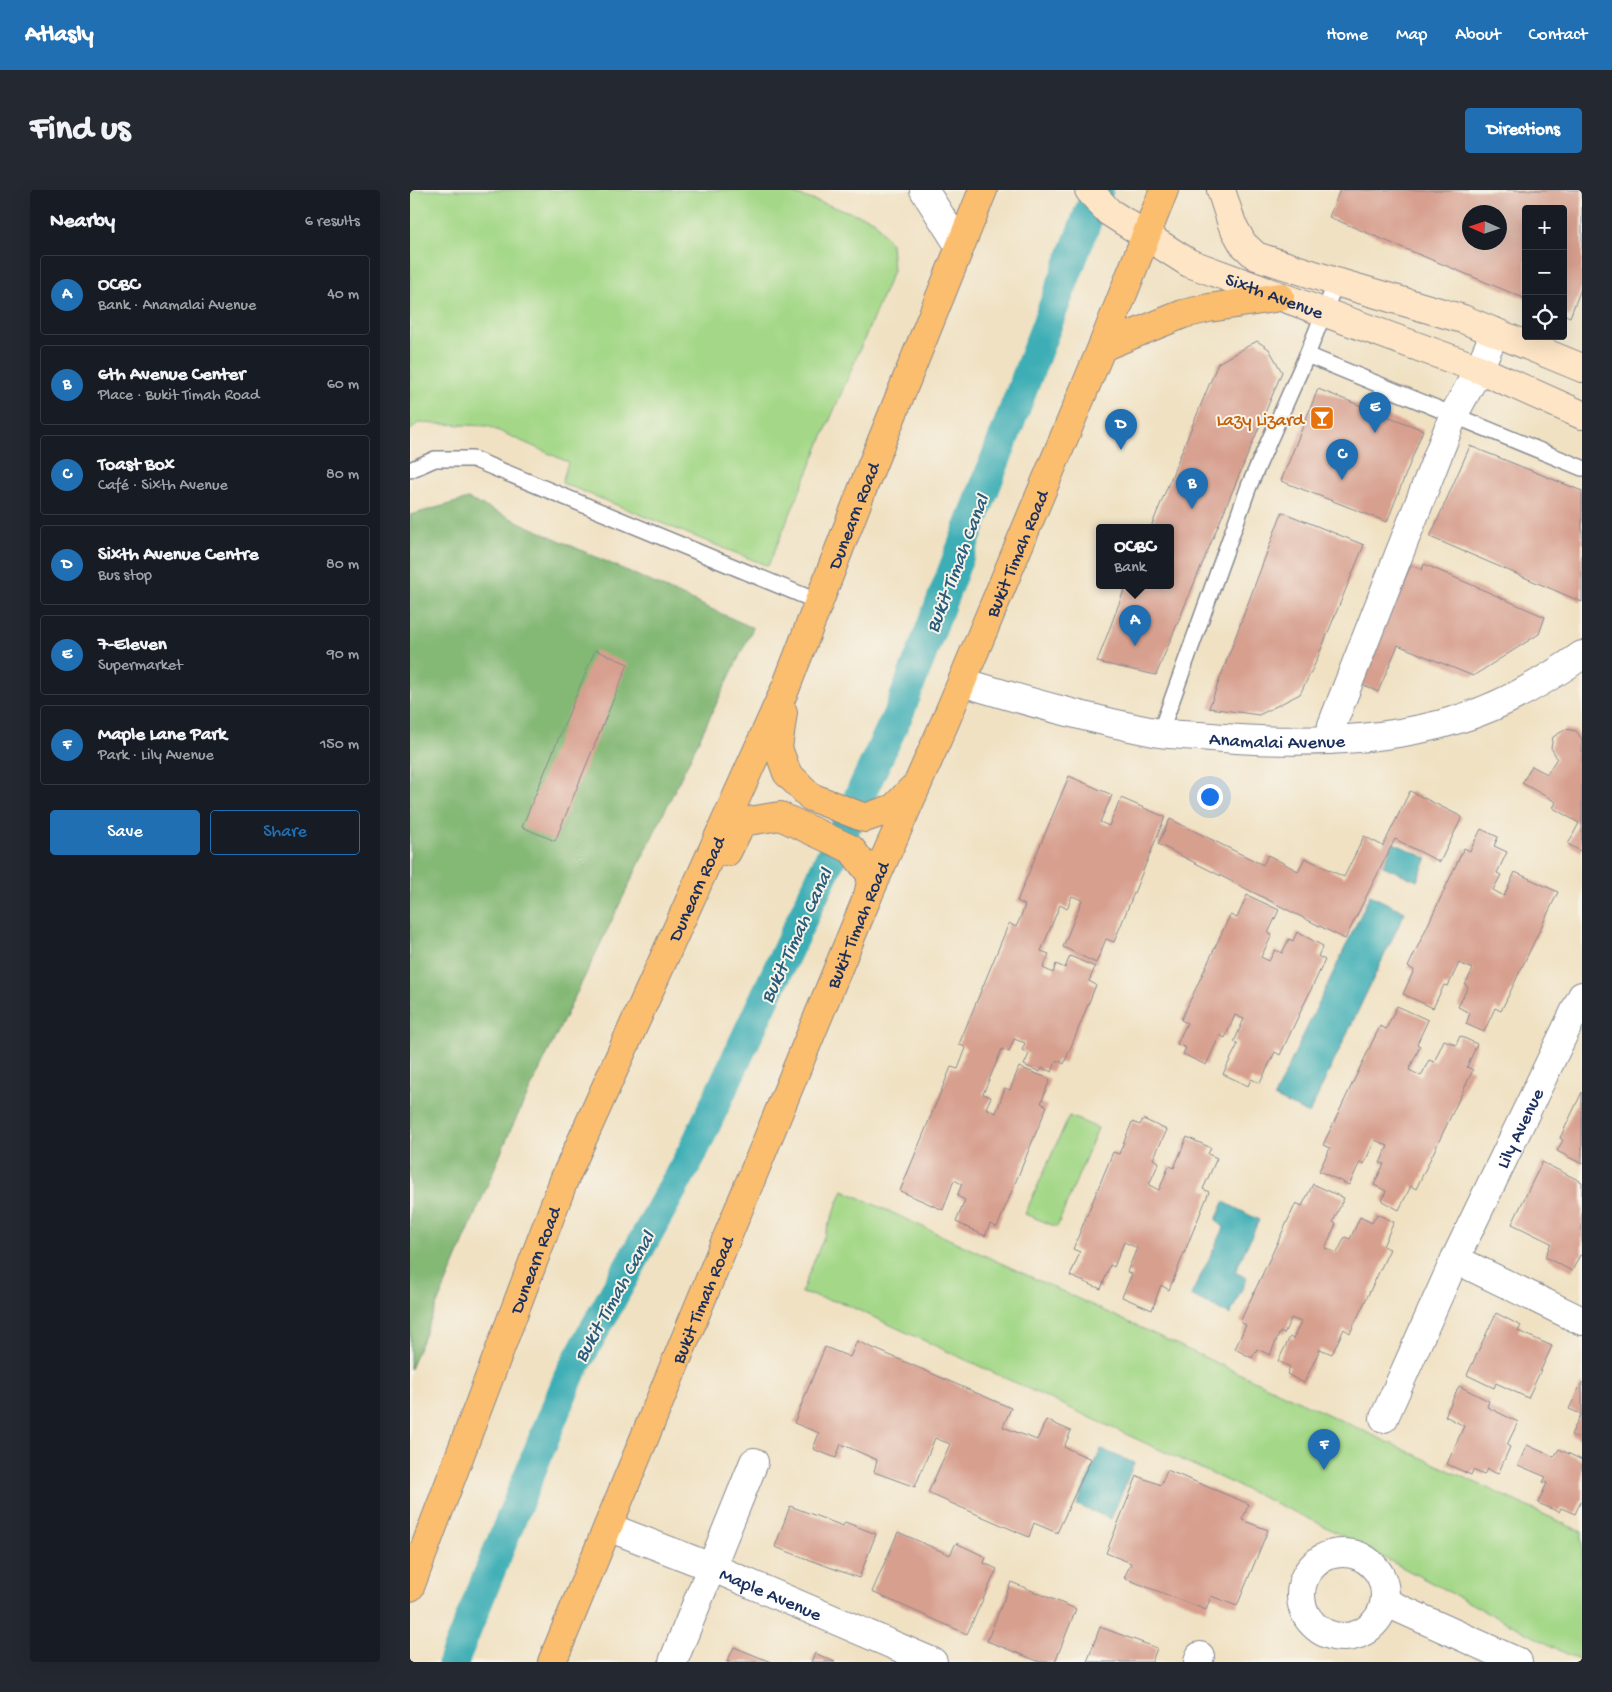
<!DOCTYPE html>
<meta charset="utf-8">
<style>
:root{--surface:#171b24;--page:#242831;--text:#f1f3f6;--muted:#9ea1a6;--line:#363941;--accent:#1f6fb2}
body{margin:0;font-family:"Gochi Hand",sans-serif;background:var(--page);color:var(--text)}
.controls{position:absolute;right:15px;top:15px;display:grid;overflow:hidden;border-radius:5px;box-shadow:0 5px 20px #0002}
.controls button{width:45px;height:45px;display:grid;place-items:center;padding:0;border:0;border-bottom:1px solid var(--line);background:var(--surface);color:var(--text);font:25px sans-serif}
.compass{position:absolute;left:1052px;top:15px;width:45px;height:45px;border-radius:50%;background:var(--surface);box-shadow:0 5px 20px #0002;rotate:273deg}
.you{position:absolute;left:799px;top:606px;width:18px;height:18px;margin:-12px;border:4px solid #fff;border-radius:50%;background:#1a73e8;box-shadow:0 0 0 8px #1a73e833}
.badge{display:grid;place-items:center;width:32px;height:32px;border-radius:50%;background:var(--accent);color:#fff;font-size:16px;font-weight:700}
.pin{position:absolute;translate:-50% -41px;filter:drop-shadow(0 1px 2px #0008)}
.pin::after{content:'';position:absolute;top:26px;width:18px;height:15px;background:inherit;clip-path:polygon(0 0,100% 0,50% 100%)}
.popup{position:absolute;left:686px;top:334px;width:78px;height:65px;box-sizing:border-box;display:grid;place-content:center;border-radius:5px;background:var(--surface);filter:drop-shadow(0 1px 4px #0005);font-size:16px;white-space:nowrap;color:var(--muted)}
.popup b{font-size:19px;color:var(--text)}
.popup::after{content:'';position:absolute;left:50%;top:100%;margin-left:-10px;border:10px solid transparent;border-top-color:var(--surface)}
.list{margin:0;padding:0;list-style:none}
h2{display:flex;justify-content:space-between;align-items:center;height:65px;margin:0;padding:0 20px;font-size:21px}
h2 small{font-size:16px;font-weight:400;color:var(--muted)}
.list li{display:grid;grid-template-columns:32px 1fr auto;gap:15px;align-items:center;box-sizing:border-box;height:80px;margin:0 10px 10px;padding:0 10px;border:1px solid var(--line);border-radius:5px}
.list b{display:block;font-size:19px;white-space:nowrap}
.list p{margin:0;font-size:16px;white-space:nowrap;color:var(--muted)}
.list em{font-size:16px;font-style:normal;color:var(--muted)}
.actions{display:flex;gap:10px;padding:15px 20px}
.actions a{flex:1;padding:11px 0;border:1px solid var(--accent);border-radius:5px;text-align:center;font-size:18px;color:var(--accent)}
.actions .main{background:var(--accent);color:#fff}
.icon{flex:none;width:28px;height:28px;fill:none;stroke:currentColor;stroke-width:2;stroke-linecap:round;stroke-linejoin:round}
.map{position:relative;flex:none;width:1172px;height:1472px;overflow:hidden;border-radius:5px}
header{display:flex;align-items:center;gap:30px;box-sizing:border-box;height:70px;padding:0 25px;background:var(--accent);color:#fff}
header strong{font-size:24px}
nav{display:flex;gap:28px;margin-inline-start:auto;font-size:18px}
.intro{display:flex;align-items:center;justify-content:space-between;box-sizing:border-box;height:120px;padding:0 30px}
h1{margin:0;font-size:35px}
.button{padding:12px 22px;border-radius:5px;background:var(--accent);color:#fff;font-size:18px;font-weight:700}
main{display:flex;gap:30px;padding:0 30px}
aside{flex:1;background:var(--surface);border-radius:5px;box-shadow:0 5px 20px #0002}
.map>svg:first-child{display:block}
.green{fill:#a4d888;stroke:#608473}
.forest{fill:#83b874;stroke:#4f7469}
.water{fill:#3daeb5;stroke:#2c6e8a}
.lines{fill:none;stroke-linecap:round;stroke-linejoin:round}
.canal{stroke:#3daeb5;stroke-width:31}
.building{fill:#d79f8e;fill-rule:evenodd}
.lane-casing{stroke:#868890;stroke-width:18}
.street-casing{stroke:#868890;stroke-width:30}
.secondary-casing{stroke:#868890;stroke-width:30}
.highway-casing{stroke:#868890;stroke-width:30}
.lane{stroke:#fff;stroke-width:15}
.street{stroke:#fff;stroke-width:28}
.secondary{stroke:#fde5c5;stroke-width:28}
.highway{stroke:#fbbe6e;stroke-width:28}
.labels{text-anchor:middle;stroke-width:4;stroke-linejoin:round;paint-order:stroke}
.street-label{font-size:19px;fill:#1b2f5e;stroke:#f7f3e8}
.food-label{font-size:19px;fill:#c56008;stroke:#f7f3e8;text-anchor:end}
.water-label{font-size:20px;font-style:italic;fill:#275b7c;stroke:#f7f3e8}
</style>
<header>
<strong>Atlasly</strong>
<nav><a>Home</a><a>Map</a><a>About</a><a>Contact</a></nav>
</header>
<div class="intro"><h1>Find us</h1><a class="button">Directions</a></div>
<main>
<aside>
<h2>Nearby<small>6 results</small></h2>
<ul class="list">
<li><span class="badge">A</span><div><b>OCBC</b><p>Bank · Anamalai Avenue</p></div><em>40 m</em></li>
<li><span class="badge">B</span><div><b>6th Avenue Center</b><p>Place · Bukit Timah Road</p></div><em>60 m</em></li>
<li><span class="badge">C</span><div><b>Toast Box</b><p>Café · Sixth Avenue</p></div><em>80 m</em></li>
<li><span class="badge">D</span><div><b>Sixth Avenue Centre</b><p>Bus stop</p></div><em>80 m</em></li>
<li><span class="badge">E</span><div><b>7-Eleven</b><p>Supermarket</p></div><em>90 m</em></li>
<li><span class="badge">F</span><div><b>Maple Lane Park</b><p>Park · Lily Avenue</p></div><em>150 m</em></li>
</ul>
<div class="actions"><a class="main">Save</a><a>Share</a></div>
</aside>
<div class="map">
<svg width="1172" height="1472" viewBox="0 0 1172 1472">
<rect width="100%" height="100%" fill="#f7f3e8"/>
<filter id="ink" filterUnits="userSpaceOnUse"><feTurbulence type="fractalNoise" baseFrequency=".02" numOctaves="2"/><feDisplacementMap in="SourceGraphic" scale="10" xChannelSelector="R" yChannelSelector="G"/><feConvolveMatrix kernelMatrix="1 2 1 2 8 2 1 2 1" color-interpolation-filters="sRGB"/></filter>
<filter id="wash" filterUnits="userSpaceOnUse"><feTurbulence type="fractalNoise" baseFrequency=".0096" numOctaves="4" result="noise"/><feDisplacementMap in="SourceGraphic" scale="20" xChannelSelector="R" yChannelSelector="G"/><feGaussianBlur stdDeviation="1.12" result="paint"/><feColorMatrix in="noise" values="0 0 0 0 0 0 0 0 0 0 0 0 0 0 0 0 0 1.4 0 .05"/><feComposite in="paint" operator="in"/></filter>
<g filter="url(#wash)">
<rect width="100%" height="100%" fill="#f0e1c2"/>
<g class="green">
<path d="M0 0H372L464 30 481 54 483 81 358 376 152 293 158 272 78 236 8 233 0 241Z"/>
<path d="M659 926 688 938 647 1037 615 1024Z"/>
<path d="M433 1000 1172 1342V1472L910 1334 433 1113 391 1103Z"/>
</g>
<path class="forest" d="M58 309 343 438 101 939 0 1179V325Z"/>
<g class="water">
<path d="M984 653 1017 668 1007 691 973 676Z"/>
<path d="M960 705 995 722 899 924 864 907Z"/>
<path d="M814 1012 849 1030 825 1082 837 1088 820 1125 781 1105 814 1038 806 1030Z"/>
<path d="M691 1259 724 1273 701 1329 667 1315Z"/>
</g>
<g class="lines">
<path class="canal" d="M43 1472 160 1184 283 961 490 520 688 0"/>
</g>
<g id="blocks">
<g class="building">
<path d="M930 0H1172V96L1160 127 1153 124V19H1116V109L919 27ZM1060 22H1090V52H1060Z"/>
<path d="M847 151 859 159 872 182 746 485 687 472 716 395H760V337H741L808 173Z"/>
<path d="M908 199 1013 240 977 332 871 291Z"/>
<path d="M1060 256 1172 301V412L1020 347Z"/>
<path d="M872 322 954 355 905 474 890 504 849 525 799 518Z"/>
<path d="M1014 374 1135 427 1129 444 1063 486 988 455 968 502 949 493 1001 375 1012 380Z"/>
<path d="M185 460 218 474 145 651 112 637Z"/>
<path d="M1156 539 1166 541 1172 549V662L1158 654 1169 633 1143 618 1146 612 1112 593 1122 576 1137 584 1147 568 1141 558 1143 547Z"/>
<path d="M659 586 702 605 690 632 699 636 711 608 755 627 704 752 696 749 686 773 653 757 672 710 662 706 657 719 650 715 631 761 639 764 633 778 643 783 646 774 655 778 660 766 685 777 679 791 686 795 654 874 647 870 642 882 632 878 630 882 614 875 619 864 612 860 615 853 604 849 599 862 592 859 573 904 581 907 576 918 586 923 595 898 600 900 609 877 640 889 631 913 637 916 587 1037 580 1034 575 1046 546 1032 555 1010 547 1006 552 994 544 990 533 1020 490 1001 541 877 548 879 556 858 549 854 599 733 606 737 611 726 615 715 607 711Z"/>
<path d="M1000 601 1052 627 1030 672 985 649 935 749 748 654 760 629 853 675 858 665 888 681 895 668 934 687 954 646 973 656Z"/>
<path d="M1071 639 1088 647 1084 656 1097 662 1087 683 1091 685 1083 700 1094 706 1105 682 1148 702 1091 821 1085 818 1074 842 1056 834 1060 823 1048 817 1058 797 1055 795 1063 779 1049 773 1038 796 1034 795 1023 818 993 804 1004 780 998 777 1054 658 1060 661Z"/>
<path d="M837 705 869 720 858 743 862 745 851 767 859 771 865 760 872 763 879 749 883 751 887 742 913 756 908 766 915 770 870 865 865 862 850 893 841 889 838 896 813 884 828 854 824 852 834 829 825 825 815 848 810 845 796 875 773 864 776 858 767 854 777 833 771 830 820 725 827 728Z"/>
<path d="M987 816 1018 830 1007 854 1010 856 999 880 1011 886 1019 870 1024 872 1034 850 1046 855 1050 846 1067 854 1057 877 1063 880 1006 999 1001 996 989 1020 972 1011 976 1001 964 995 974 974 970 973 978 956 965 950 954 974 950 972 939 995 909 981 920 958 913 955 970 836 976 839Z"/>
<path d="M1172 902V974L1147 961 1153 950 1150 948Z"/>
<path d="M733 929 757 940 743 969 749 972 739 995 749 1000 759 976 764 978 777 947 801 958 798 964 807 968 793 999 799 1002 759 1100 751 1095 742 1120 712 1107 722 1084 717 1082 727 1058 714 1052 704 1077 700 1075 691 1099 660 1086 670 1062 663 1059 703 962 709 964 722 932 730 935Z"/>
<path d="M1132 972 1172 992V1066L1170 1065 1162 1081 1135 1067 1141 1053 1102 1034Z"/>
<path d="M903 994 934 1008 923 1032 926 1034 915 1058 927 1063 935 1047 940 1049 950 1027 962 1033 967 1024 984 1032 973 1056 980 1059 940 1143 934 1139 922 1164 910 1159 894 1193 877 1184 880 1177 868 1171 880 1147 883 1149 891 1132 881 1128 874 1144 870 1142 860 1165 847 1159 842 1168 825 1159 836 1135 830 1132 886 1013 892 1016Z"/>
<path d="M1086 1123 1111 1136 1108 1141 1142 1156 1118 1208 1086 1193 1084 1198 1057 1185Z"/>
<path d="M447 1151 601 1218 593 1237 627 1250 636 1230 661 1241 654 1257 681 1269 647 1343 624 1333 619 1347 518 1303 540 1254 525 1248 505 1297 464 1282 467 1270 431 1254 426 1268 403 1259 409 1243 384 1233 415 1157 440 1167Z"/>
<path d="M1172 1192V1250L1161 1245 1171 1224 1159 1219Z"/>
<path d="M1049 1196 1079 1211 1077 1217 1108 1232 1097 1255 1100 1257 1088 1284 1077 1279 1074 1285 1063 1280 1061 1285 1037 1274 1054 1236 1035 1226Z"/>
<path d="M1117 1255 1144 1267 1149 1259 1172 1270V1309L1165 1324 1151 1318 1149 1322 1128 1313 1137 1293 1133 1292 1136 1287 1108 1275Z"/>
<path d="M757 1280 839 1314 832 1330 858 1340 827 1416 801 1406 796 1420 714 1388 721 1373 696 1363 727 1286 751 1295Z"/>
<path d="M380 1316 433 1336 435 1332 466 1344 449 1388 365 1357Z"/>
<path d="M488 1342 540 1365 546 1353 576 1367 574 1373 587 1379 557 1444 462 1402Z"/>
<path d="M601 1392 666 1419 645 1472H630L577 1451Z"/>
<path d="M690 1437 747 1458 742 1472H677Z"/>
<path d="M324 1457 361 1472H317Z"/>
<path d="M405 1463 425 1472H401Z"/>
</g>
</g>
</g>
<g filter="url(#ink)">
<use href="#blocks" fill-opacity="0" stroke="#868890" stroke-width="1"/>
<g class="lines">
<defs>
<g id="lane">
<path d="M897 165 1172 278"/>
<path d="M0 280 25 269H63L409 412"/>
<path d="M750 543 839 296 897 165 926 92"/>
</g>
<g id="street">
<path d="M514 0 550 57"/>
<path id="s1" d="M552 492C616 511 682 530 749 543 762 545 777 545 790 546 873 554 969 554 1049 529 1092 516 1135 491 1172 465"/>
<path d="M920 550 922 535 1044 224 1069 179 1085 142"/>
<path d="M1045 1069 1172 1131"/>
<path id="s2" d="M974 1228 1045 1069 1172 806"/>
<path id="s3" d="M198 1337 301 1377 523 1472"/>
<circle cx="933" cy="1405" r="42"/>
<path d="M975 1412 1108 1472"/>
<path d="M263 1472 344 1272"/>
<path d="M788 1472 790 1466"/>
</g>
<g id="secondary">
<path id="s4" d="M679 0 699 22 779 73 1069 179 1172 225"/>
<path d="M811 0 822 34 833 54 846 66 926 92 1053 129 1172 178"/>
</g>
<g id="highway">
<path d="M692 157 773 124 799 118 870 107"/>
<path d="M373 522 368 558 377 583 401 607 455 628 484 618 502 599"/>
<path d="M317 662 332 632 370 626 441 659 462 686 458 706"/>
<path id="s5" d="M0 1397 154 990 376 497 454 295 573 0"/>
<path id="s6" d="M142 1472 457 708 535 532 692 157 754 0"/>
</g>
</defs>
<use href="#lane" class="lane-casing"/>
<use href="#street" class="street-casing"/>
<use href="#secondary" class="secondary-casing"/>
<use href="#highway" class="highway-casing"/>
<use href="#lane" class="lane"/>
<use href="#street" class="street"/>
<use href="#secondary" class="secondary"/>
<use href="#highway" class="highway"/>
</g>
</g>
<defs>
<symbol id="bar-square" viewBox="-11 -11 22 22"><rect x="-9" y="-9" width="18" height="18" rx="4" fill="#e8710a" stroke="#f7f3e8"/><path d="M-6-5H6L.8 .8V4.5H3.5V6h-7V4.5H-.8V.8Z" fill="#fff"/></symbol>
</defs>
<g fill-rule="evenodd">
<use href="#bar-square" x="898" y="214" width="28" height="28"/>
</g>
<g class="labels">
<g class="street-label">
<text dy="7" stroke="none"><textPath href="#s4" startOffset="216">Sixth Avenue</textPath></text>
<text dy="7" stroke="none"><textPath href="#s5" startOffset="1160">Dunearn Road</textPath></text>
<text dy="7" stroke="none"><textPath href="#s6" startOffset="1202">Bukit Timah Road</textPath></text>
<text dy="7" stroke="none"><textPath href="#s1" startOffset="322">Anamalai Avenue</textPath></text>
<text dy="7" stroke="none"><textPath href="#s5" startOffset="755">Dunearn Road</textPath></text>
<text dy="7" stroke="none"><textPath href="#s6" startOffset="798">Bukit Timah Road</textPath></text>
<text dy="7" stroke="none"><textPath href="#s2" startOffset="320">Lily Avenue</textPath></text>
<text dy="7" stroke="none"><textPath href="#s5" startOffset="350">Dunearn Road</textPath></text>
<text dy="7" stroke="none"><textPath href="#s6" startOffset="392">Bukit Timah Road</textPath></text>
<text dy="7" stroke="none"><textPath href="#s3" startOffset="176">Maple Avenue</textPath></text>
</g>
<g class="food-label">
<text x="894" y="235">Lazy Lizard</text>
</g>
<g class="water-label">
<text transform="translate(546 373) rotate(-69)" y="7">Bukit Timah Canal</text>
<text transform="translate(385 745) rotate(-65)" y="7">Bukit Timah Canal</text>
<text transform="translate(203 1106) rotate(-61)" y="7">Bukit Timah Canal</text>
</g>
</g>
</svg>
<div class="controls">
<button>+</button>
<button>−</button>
<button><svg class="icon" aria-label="locate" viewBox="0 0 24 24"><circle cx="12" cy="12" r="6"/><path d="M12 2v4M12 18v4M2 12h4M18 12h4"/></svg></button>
</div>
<svg class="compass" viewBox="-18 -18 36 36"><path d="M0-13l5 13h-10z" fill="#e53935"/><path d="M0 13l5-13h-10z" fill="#9ea1a6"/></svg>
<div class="you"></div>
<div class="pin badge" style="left:725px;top:456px">A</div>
<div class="popup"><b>OCBC</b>Bank</div>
<div class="pin badge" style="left:782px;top:319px">B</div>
<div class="pin badge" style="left:932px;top:290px">C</div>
<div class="pin badge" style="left:711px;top:260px">D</div>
<div class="pin badge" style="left:965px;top:243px">E</div>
<div class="pin badge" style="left:914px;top:1280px">F</div>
</div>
</main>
